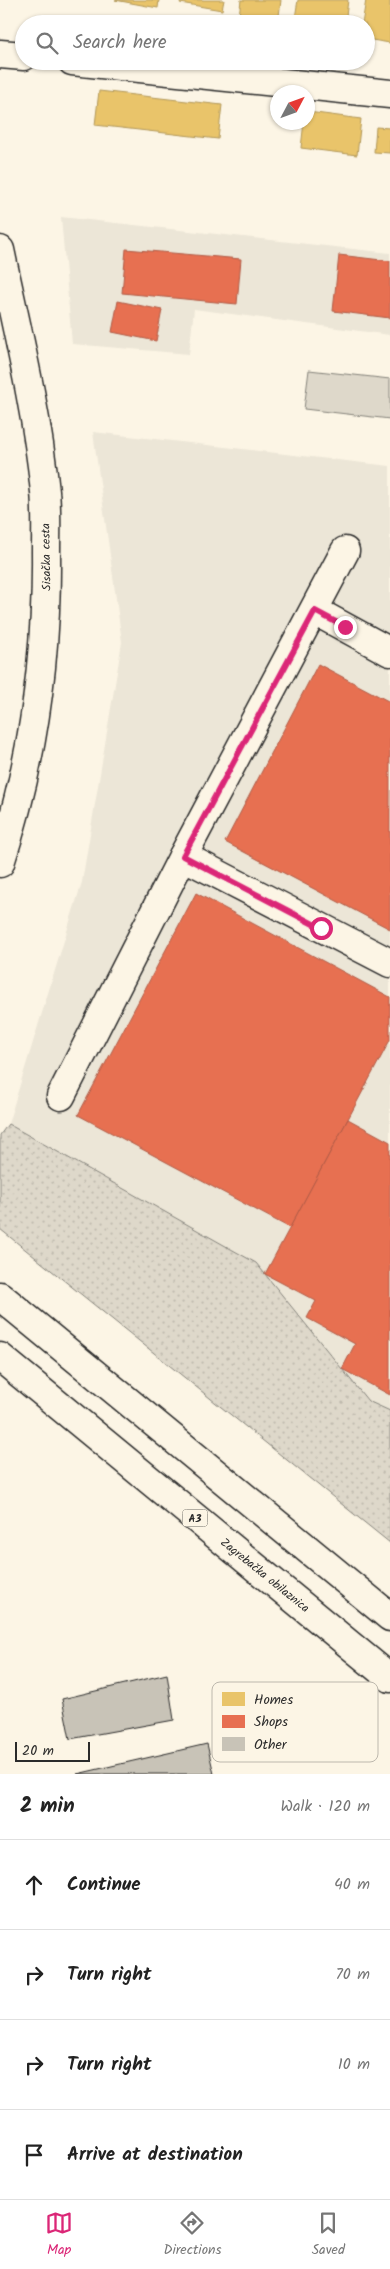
<!DOCTYPE html>
<meta charset="utf-8">
<style>
:root{--surface:#fff;--page:#f6f6f6;--text:#222;--muted:#767676;--line:#e0e0e0;--accent:#db2777}
body{margin:0;font-family:Kalam,sans-serif;background:var(--page);color:var(--text)}
.compass{position:absolute;left:270px;top:85px;width:45px;height:45px;border-radius:50%;background:var(--surface);box-shadow:0 1px 4px #0004;rotate:49deg}
.scale{position:absolute;left:15px;bottom:12px;width:75px;box-sizing:border-box;padding-left:5px;border:2px solid #2b2b2b;border-top:0;font-size:14px;line-height:18px;white-space:nowrap;color:#2b2b2b;-webkit-text-stroke:4px #fcf5e5;paint-order:stroke}
.stop{position:absolute;width:15px;height:15px;margin:-11px;border:4px solid #db2777;border-radius:50%;background:#fff}
.stop.end{background:#db2777;border-color:#fff;box-shadow:0 1px 5px #0008}
.list{margin:0;padding:0;list-style:none}
h2{display:flex;justify-content:space-between;align-items:center;height:65px;margin:0;padding:0 20px;font-size:21px}
h2 small{font-size:16px;font-weight:400;color:var(--muted)}
.list li{display:grid;grid-template-columns:32px 1fr auto;gap:15px;align-items:center;box-sizing:border-box;height:90px;padding:0 20px;border-top:1px solid var(--line)}
.list b{display:block;font-size:19px;white-space:nowrap}
.list em{font-size:16px;font-style:normal;color:var(--muted)}
.icon{flex:none;width:28px;height:28px;fill:none;stroke:currentColor;stroke-width:2;stroke-linecap:round;stroke-linejoin:round}
.map{position:relative;flex:none;width:390px;height:1774px;overflow:hidden}
.search{position:absolute;background:var(--surface);box-shadow:0 1px 4px #0004;left:15px;right:15px;top:15px;height:55px;display:flex;align-items:center;gap:12px;box-sizing:border-box;padding:0 18px;border-radius:28px;color:var(--muted);font-size:19px}
.sheet{height:425px;background:var(--surface)}
nav{display:flex;justify-content:space-around;align-items:center;box-sizing:border-box;height:70px;border-top:1px solid var(--line);background:var(--surface);font-size:14px;color:var(--muted)}
nav a{display:grid;justify-items:center;gap:2px}
nav .on{color:var(--accent)}
.map>svg:first-child{display:block}
.built{fill:#ece6d7}
.grass{fill:url(#grass-dots);stroke:#84827a}
.pitch{fill:#ded8ca;stroke:#84827a}
.homes{fill:#e9c46a;stroke:#b09657}
.shops{fill:#e76f51;stroke:#af5b46}
.building{fill:#c8c3b7;stroke:#2b2b2b}
.lines{fill:none;stroke-linecap:round;stroke-linejoin:round}
.minor-casing{stroke:#2b2b2b;stroke-width:31}
.major-casing{stroke:#2b2b2b;stroke-width:31}
.highway-casing{stroke:#2b2b2b;stroke-width:31}
.minor{stroke:#fcf5e5;stroke-width:28}
.major{stroke:#fcf5e5;stroke-width:28}
.highway{stroke:#fcf5e5;stroke-width:28}
.route{stroke:#db2777;stroke-width:6}
.labels{text-anchor:middle;stroke-width:5;stroke-linejoin:round;paint-order:stroke}
.shield{fill:#fcf5e5;stroke:#6a6863;stroke-width:1}
.shield-label{font-size:11px;font-weight:bold;fill:#2b2b2b}
.street-label{font-size:12px;fill:#2b2b2b;stroke:#fcf5e5}
.key{fill:#fcf5e5;stroke:#bdb8ad;stroke-width:1}
.key-label{font-size:14px;fill:#2b2b2b}
</style>
<div class="map">
<svg width="390" height="1774" viewBox="0 0 390 1774">
<defs>
<pattern id="grass-dots" width="8" height="8" patternUnits="userSpaceOnUse" patternTransform="scale(1.25)"><rect width="8" height="8" fill="#ded8ca"/><path d="M2 2h.1M6 6h.1" fill="none" stroke="#bfbaae" stroke-width="1.8" stroke-linecap="round"/></pattern>
</defs>
<rect width="100%" height="100%" fill="#fcf5e5"/>
<filter id="ink" filterUnits="userSpaceOnUse"><feTurbulence type="fractalNoise" baseFrequency=".02" numOctaves="2"/><feDisplacementMap in="SourceGraphic" scale="10" xChannelSelector="R" yChannelSelector="G"/><feConvolveMatrix kernelMatrix="1 2 1 2 8 2 1 2 1" color-interpolation-filters="sRGB"/></filter>
<g filter="url(#ink)">
<g class="built">
<path d="M61 217 390 253V335L194 309 189 354 72 344Z"/>
<path d="M93 432 390 466V1411L368 1401 256 1263 8 1124 82 882 122 642Z"/>
</g>
<path class="grass" d="M8 1124 256 1263 368 1401 390 1411V1543L0 1229V1135Z"/>
<path class="pitch" d="M309 370 390 379V419L304 409Z"/>
<g class="homes">
<path d="M115 0H159L158 8Z"/>
<path d="M181 0H224L222 10 180 3Z"/>
<path d="M241 0H281L278 24H238Z"/>
<path d="M298 0H348L345 24H294Z"/>
<path d="M366 0H390V43L366 39V24H362Z"/>
<path d="M99 91 222 105 218 139 95 125Z"/>
<path d="M308 112 361 119 357 155 301 148 304 122H308Z"/>
<path d="M376 127 390 128V153L374 152Z"/>
</g>
<g class="shops">
<path d="M126 249 241 259 237 304 122 293Z"/>
<path d="M339 255 390 261V318L333 311Z"/>
<path d="M118 301 162 310 156 341 112 332Z"/>
<path d="M318 664 390 702V929L225 842Z"/>
<path d="M196 893 390 997V1040L290 1228 78 1115Z"/>
<path d="M348 1119 390 1142V1395L342 1369 355 1344 307 1318 316 1301 265 1274Z"/>
</g>
<g class="building">
<path d="M167 1674 174 1720 70 1739 62 1699Z"/>
<path d="M207 1744 214 1774H77Z"/>
</g>
<g class="lines">
<defs>
<g id="minor">
<path d="M0 54 24 56"/>
<path d="M72 61 390 94"/>
<path d="M315 611 390 652"/>
<path d="M183 856 390 963"/>
<path d="M61 1096 183 856 345 551"/>
</g>
<path id="major" d="M0 250C17 330 37 411 45 492 47 512 46 533 46 553 47 658 33 763 0 863"/>
<g id="highway">
<path d="M0 1296 390 1617"/>
<path d="M0 1357 390 1678"/>
</g>
</defs>
<use href="#minor" class="minor-casing"/>
<use href="#major" class="major-casing"/>
<use href="#highway" class="highway-casing"/>
<use href="#minor" class="minor"/>
<use href="#major" class="major"/>
<use href="#highway" class="highway"/>
</g>
</g>
<g class="lines" filter="url(#ink)">
<path class="route" d="M321 928 183 856 315 611 345 627"/>
</g>
<g class="labels">
<rect class="shield" x="182.5" y="1509.5" width="25" height="17" rx="4"/>
<g class="shield-label">
<text x="195" y="1522">A3</text>
</g>
<g class="street-label">
<text transform="translate(46 557) rotate(-91)" y="4">Sisačka cesta</text>
<text transform="translate(265 1575) rotate(39)" y="4">Zagrebačka obilaznica</text>
</g>
</g>
<rect x="212" y="1682" width="166" height="80" rx="8" class="key"/>
<rect x="222" y="1692" width="23" height="14" fill="#e9c46a"/>
<rect x="222" y="1715" width="23" height="13" fill="#e76f51"/>
<rect x="222" y="1737" width="23" height="14" fill="#c8c3b7"/>
<g class="key-label">
<text x="254" y="1704">Homes</text>
<text x="254" y="1726">Shops</text>
<text x="254" y="1749">Other</text>
</g>
</svg>
<svg class="compass" viewBox="-18 -18 36 36"><path d="M0-13l5 13h-10z" fill="#e53935"/><path d="M0 13l5-13h-10z" fill="#767676"/></svg>
<div class="scale">20 m</div>
<div class="stop" style="left:321px;top:928px"></div>
<div class="stop end" style="left:345px;top:627px"></div>
<div class="search"><svg class="icon" aria-label="search" viewBox="0 0 24 24"><circle cx="10" cy="10" r="6"/><path d="M15 15l6 6"/></svg>Search here</div>
</div>
<section class="sheet">
<h2>2 min<small>Walk · 120 m</small></h2>
<ul class="list">
<li><svg class="icon" aria-label="ahead" viewBox="0 0 24 24"><path d="M12 20V5M6 11l6-6 6 6"/></svg><div><b>Continue</b></div><em>40 m</em></li>
<li><svg class="icon" aria-label="right" viewBox="0 0 24 24"><path d="M7 20v-9h11M14 6l5 5-5 5"/></svg><div><b>Turn right</b></div><em>70 m</em></li>
<li><svg class="icon" aria-label="right" viewBox="0 0 24 24"><path d="M7 20v-9h11M14 6l5 5-5 5"/></svg><div><b>Turn right</b></div><em>10 m</em></li>
<li><svg class="icon" aria-label="arrive" viewBox="0 0 24 24"><path d="M6 21V4h12l-3 4 3 4H6"/></svg><div><b>Arrive at destination</b></div></li>
</ul>
</section>
<nav>
<a class="on"><svg class="icon" aria-label="map" viewBox="0 0 24 24"><path d="M3 6l6-2 6 2 6-2v14l-6 2-6-2-6 2zM9 4v14M15 6v14"/></svg>Map</a>
<a><svg class="icon" aria-label="directions" viewBox="0 0 24 24"><path d="M12 3l9 9-9 9-9-9zM9 14v-3h6M13 9l2 2-2 2"/></svg>Directions</a>
<a><svg class="icon" aria-label="saved" viewBox="0 0 24 24"><path d="M7 4h10v16l-5-4-5 4z"/></svg>Saved</a>
</nav>
